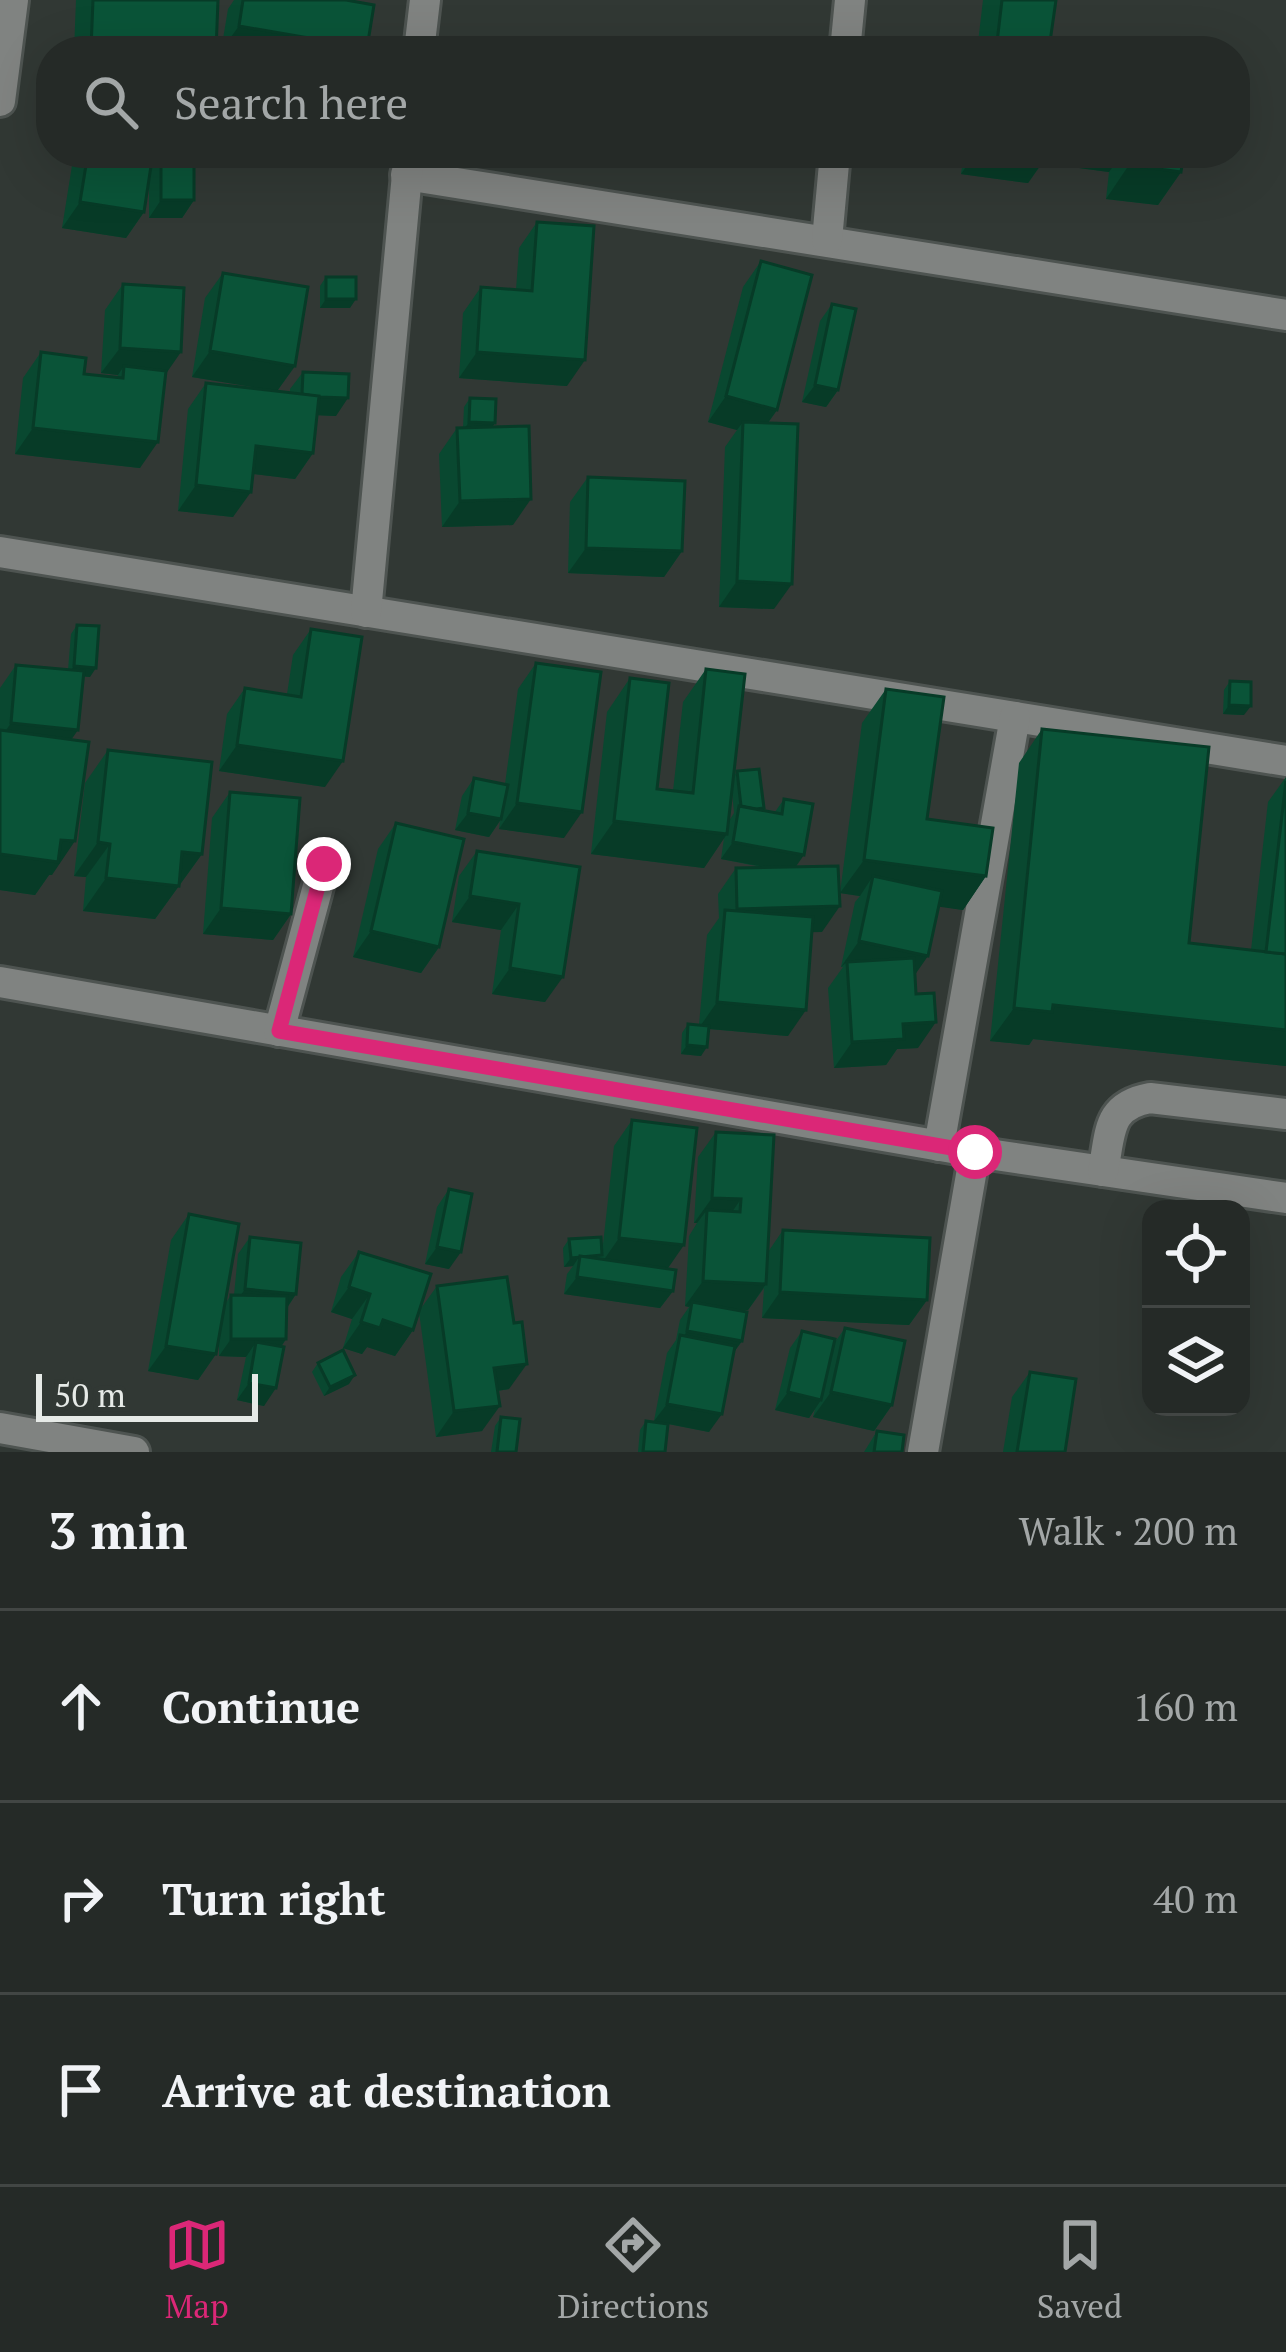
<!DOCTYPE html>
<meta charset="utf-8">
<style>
:root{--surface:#252a27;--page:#2d322f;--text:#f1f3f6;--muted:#a3a7a7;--line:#424644;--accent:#db2777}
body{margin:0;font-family:"PT Serif",serif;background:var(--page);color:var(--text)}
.controls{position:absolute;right:36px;bottom:36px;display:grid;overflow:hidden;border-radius:24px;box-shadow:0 12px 48px #0002}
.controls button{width:108px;height:108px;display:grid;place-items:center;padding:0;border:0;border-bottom:3px solid var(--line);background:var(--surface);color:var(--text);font:60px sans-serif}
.scale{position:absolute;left:36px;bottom:30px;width:222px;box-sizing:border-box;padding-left:12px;border:6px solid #e6eae7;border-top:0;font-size:33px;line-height:42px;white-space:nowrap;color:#e6eae7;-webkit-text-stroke:9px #313834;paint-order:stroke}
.stop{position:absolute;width:36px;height:36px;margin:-27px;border:9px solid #db2777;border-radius:50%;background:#fff}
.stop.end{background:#db2777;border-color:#fff;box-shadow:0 3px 12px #0008}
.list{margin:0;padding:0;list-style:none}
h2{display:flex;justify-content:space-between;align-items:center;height:156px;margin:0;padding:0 48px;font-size:51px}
h2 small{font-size:39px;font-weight:400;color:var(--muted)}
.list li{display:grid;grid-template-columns:78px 1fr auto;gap:36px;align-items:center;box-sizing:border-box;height:192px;padding:0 48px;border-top:3px solid var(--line)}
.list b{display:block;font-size:45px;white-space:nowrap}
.list em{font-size:39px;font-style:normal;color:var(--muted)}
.icon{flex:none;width:66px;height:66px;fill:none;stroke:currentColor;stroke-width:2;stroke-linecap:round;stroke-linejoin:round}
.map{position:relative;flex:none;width:1286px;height:1452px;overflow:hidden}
.search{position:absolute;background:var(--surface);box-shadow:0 12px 48px #0002;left:36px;right:36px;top:36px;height:132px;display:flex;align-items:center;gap:30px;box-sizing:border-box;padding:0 42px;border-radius:48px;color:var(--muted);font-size:45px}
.sheet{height:732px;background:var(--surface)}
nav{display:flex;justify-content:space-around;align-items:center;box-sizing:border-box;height:168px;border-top:3px solid var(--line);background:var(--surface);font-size:33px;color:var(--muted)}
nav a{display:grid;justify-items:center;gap:6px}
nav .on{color:var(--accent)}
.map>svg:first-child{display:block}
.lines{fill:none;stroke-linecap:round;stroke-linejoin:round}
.minor-casing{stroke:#4e5451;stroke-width:36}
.minor{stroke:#808381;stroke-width:30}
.wall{fill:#094830;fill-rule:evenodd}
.shaded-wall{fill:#073b27}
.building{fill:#0a5438;stroke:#073b27;stroke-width:3}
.route{stroke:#db2777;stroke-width:15}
</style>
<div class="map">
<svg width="1286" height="1452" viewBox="0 0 1286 1452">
<rect width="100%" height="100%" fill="#313834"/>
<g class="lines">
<defs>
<g id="minor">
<path d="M419 51 425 0"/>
<path d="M845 51 850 0"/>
<path d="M0 101 13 0"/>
<path d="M406 175 1286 315"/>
<path d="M827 240 835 153"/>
<path d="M0 552 1286 761"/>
<path d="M366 612 409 153"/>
<path d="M0 982 975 1152 1286 1198"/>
<path d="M279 1031 324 864"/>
<path d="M939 1146 1015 717"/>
<path d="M1103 1171C1111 1133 1106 1106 1150 1098L1286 1114"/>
<path d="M0 1428 134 1452"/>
<path d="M923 1452 975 1152"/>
</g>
</defs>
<use href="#minor" class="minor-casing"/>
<use href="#minor" class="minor"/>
</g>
<g class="wall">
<path d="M76 0H218L216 51H74Z"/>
<path d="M234 0H346L365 51H221L228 9Z"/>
<path d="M983 0H1056L1050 42 1078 51H977Z"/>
<path d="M74 153H194V200L182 218H149V180L144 212 126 238 62 228Z"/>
<path d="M964 153H1184L1181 172 1158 205 1106 199 1109 172 1042 163 1028 183 961 174Z"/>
<path d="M537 222 567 386 459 378 463 313 481 287 516 290 519 248Z"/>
<path d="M761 261 777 410 768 423 774 609 719 607 725 447 737 430 708 422 743 287Z"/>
<path d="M223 273 295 366 277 391 192 377 205 298Z"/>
<path d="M326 277 350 308H320V286Z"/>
<path d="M123 284 166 374 140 468 15 454 23 378 41 352 84 374 116 378 118 375 101 373 105 310Z"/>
<path d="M832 304 838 390 826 407 802 402 820 321Z"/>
<path d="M303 372 336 416 317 415 313 453 295 479 253 474 233 517 178 511 188 409 206 383 290 393V389Z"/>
<path d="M470 398 492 427 513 525 442 527 439 454 457 428H463L464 407Z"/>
<path d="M588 477 682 551 664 577 568 573 570 502Z"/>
<path d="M77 625 90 677 83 676 71 740 52 875H49L35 895 0 890V688L16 665 68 670 71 634Z"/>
<path d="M311 629 325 787 219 771 227 714 245 688 287 694 293 655Z"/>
<path d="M536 663 564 838 499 829 500 821 489 837 455 830 462 796 474 778 505 784 518 689Z"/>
<path d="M706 669 734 776 737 771 762 810 775 812 784 799 795 867 822 932H812L788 1036 709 1029 701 1056 681 1054 682 1033 688 1024 699 1025 707 935 719 918 718 894 736 868H767L721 859 724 838 704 868 591 854 607 712 630 678 657 789 673 791 683 702ZM732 791 734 813 729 821Z"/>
<path d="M1230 681 1244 715 1223 714 1224 690Z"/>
<path d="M886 689 927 819 986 876 963 910 939 906 915 975 918 1048 897 1049 886 1065 834 1068 828 988 843 967H841L855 902 860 896 840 893 862 723Z"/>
<path d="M1042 729 1189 943 1251 950 1268 802 1286 777V1066L1033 1039 1029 1045 990 1041 1019 763Z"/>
<path d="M108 750 202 854 155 919 83 911 86 877 74 876 85 783Z"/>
<path d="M230 792 291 914 273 940 203 934 212 818Z"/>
<path d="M396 823 439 947 421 973 353 957 378 849Z"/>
<path d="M477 851 580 867 545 1002 492 994 501 930 452 922 459 876Z"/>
<path d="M632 1120 673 1291 660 1308 564 1294 567 1274 573 1266 564 1267 563 1248 569 1239 602 1253 614 1146Z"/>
<path d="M716 1132 768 1252 783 1230 927 1300 909 1325 762 1318 764 1288 748 1310 732 1309 742 1341 733 1353 709 1432 668 1424 665 1452H638L640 1430 646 1421 665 1423 654 1421 667 1353 676 1340 680 1320 689 1307 685 1306 689 1236 697 1223H694L698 1157Z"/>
<path d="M449 1189V1269L425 1264 437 1207Z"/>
<path d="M189 1214 225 1304 231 1295H234L238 1254 250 1237 296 1294 287 1308 286 1339 281 1347 264 1406 237 1400 246 1357 219 1356V1340L216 1354 198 1380 148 1371 171 1240Z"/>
<path d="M359 1252 419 1311 437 1286 509 1389 497 1391 482 1431 436 1437 419 1312 413 1330 395 1356 367 1347 362 1354 343 1348 352 1319 331 1312 341 1277Z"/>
<path d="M845 1328 892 1405 874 1431 813 1417 815 1409 809 1418 775 1410 790 1348 802 1331 835 1342Z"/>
<path d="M318 1363 349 1384 324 1396 312 1372Z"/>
<path d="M1030 1372 1065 1452H1003L1012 1397Z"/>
<path d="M501 1417 516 1452H491L495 1426Z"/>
<path d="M877 1431 902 1452H864Z"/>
</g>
<g class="shaded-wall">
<path d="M239 26 367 48 365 51H221Z"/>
<path d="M976 153H1123L1109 172 1042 163 1028 183 961 174Z"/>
<path d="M1129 165 1181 172 1158 205 1106 199Z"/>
<path d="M161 200H194L182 218H149Z"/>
<path d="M80 202 144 212 126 238 62 228Z"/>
<path d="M326 299H356L350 308H320Z"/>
<path d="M120 348 181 352 163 378 124 366 118 375 101 373Z"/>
<path d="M210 351 295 366 277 391 192 377Z"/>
<path d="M477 352 585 360 567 386 459 378Z"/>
<path d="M815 385 838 390 826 407 802 402Z"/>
<path d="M726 396 777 410 759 435 743 422 737 430 708 422Z"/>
<path d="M302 397 348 398 336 416 290 414Z"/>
<path d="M469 422 495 423 489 432 463 431Z"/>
<path d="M33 428 158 442 140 468 15 454Z"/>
<path d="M256 446 313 453 295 479 238 472Z"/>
<path d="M196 485 251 492 233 517 178 511Z"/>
<path d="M531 499 513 525 442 527 460 501Z"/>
<path d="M586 548 682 551 664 577 568 573Z"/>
<path d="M737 581 792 584 774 609 719 607Z"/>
<path d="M74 666 96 668 90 677 68 675Z"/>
<path d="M1229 705 1251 706 1244 715 1223 714Z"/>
<path d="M11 723 78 730 60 756 0 739Z"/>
<path d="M237 745 343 761 325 787 219 771Z"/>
<path d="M517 803 582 812 564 838 499 829Z"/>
<path d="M468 813 501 819 489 837 455 830Z"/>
<path d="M614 821 727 834 704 868 591 854Z"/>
<path d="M61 840 75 841 52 875H49L35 895 0 890V854Z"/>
<path d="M98 842 110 844 86 877 74 876Z"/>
<path d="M733 842 804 855 792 872 721 859Z"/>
<path d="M182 852 202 854 155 919 83 911 106 878Z"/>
<path d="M864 860 986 876 963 910 869 897 873 876 860 896 840 893Z"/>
<path d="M470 896 519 904 501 930 452 922Z"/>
<path d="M840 906 822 932 723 934V929L737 909Z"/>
<path d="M221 908 291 914 273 940 203 934Z"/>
<path d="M371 931 439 947 421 973 353 957Z"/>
<path d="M859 941 928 956 910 982 847 962 841 967Z"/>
<path d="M510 968 563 977 545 1002 492 994Z"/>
<path d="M717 1002 806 1010 788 1036 699 1028Z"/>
<path d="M1053 1005 1286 1030V1066L1033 1039 1029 1045 990 1041 1014 1008Z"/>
<path d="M936 1022 918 1048 897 1049 886 1065 834 1068 852 1042 903 1024Z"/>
<path d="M687 1045 707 1047 701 1056 681 1054Z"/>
<path d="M712 1198 741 1199 723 1225 707 1210 697 1223H694Z"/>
<path d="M619 1238 684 1245 666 1271 601 1264Z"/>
<path d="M437 1247 461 1252 449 1269 425 1264Z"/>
<path d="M579 1257 573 1266 564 1267 571 1258Z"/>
<path d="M577 1277 673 1291 660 1308 564 1294Z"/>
<path d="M703 1281 766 1284 748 1310 691 1307 692 1302 689 1307 685 1306Z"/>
<path d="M349 1287 370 1294 352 1319 331 1312Z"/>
<path d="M245 1289 296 1294 284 1312 233 1307Z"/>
<path d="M780 1292 927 1300 909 1325 762 1318Z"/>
<path d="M383 1320 413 1330 395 1356 367 1347 362 1354 343 1348 361 1322Z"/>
<path d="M687 1331 742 1341 729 1359 678 1345Z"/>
<path d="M231 1339H286L274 1357 256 1342 246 1357 219 1356Z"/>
<path d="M166 1346 216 1354 198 1380 148 1371Z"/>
<path d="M527 1364 509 1389 476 1394 494 1368Z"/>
<path d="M355 1375 349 1384 324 1396 330 1387Z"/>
<path d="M249 1383 276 1388 264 1406 237 1400Z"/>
<path d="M788 1392 821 1400 809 1418 775 1410Z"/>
<path d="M831 1392 892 1405 874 1431 813 1417Z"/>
<path d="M667 1404 722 1414 709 1432 654 1421Z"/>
<path d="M500 1406 482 1431 436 1437 454 1411Z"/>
</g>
<g class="building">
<path d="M93 0H218L216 51 91 49Z"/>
<path d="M243 0H346L374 5 367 48 239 26Z"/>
<path d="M1002 0H1056L1050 42 1077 46 1076 51H1078H996Z"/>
<path d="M88 153H153L144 212 80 202Z"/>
<rect x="161" y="153" width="33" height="47"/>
<path d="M1131 153H1184L1181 172 1129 165Z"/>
<path d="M537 222 594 226 585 360 477 352 481 287 532 291Z"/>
<path d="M761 261 812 275 777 410 726 396Z"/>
<path d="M223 273 308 287 295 366 210 351Z"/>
<rect x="326" y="277" width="30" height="22"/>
<path d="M123 284 184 288 181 352 120 348Z"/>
<path d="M832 304 856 309 838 390 815 385Z"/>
<path d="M41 352 86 358 84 374 123 378 124 366 166 371 158 442 33 428Z"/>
<path d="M303 372 349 374 348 398 319 397 302 394Z"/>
<path d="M206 383 319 396 313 453 256 446 251 492 196 485Z"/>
<path d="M470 398 496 399 495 423 469 422Z"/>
<path d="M743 422 798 424 792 584 737 581Z"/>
<path d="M529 426 531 499 460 501 457 428Z"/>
<path d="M588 477 685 481 682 551 586 548Z"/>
<path d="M77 625 99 626 96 668 74 666Z"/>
<path d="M311 629 362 637 343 761 237 745 245 688 301 697Z"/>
<path d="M536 663 601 672 582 812 517 803Z"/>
<path d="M16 665 84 671 78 730 11 723Z"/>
<path d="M706 669 745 674 727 834 614 821 630 678 669 683 657 789 693 793Z"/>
<path d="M1230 681 1251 682V706L1229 705Z"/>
<path d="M886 689 944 697 927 819 993 828 986 876 864 860Z"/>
<path d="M1042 729 1209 747 1189 943 1286 954V1030L1053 1005 1052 1012 1014 1008Z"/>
<path d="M0 730 89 742 75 841 61 840 58 862 0 854Z"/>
<path d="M108 750 212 762 202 854 182 852 179 886 106 878 110 844 98 842Z"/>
<path d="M759 769 764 808 756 809 741 806 737 771Z"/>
<path d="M474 778 508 785 501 819 468 813Z"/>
<path d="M1286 781V954L1266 952Z"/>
<path d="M230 792 300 798 291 914 221 908Z"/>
<path d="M784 799 813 804 804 855 733 842 739 806 782 814Z"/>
<path d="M396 823 464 839 439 947 371 931Z"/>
<path d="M477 851 580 867 563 977 510 968 519 904 470 896Z"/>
<path d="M838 866 840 906 737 909 736 868Z"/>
<path d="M873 876 942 891 928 956 859 941Z"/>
<path d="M725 910 813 917 806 1010 717 1002Z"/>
<path d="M914 958 916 994 934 993 936 1022 903 1024 904 1039 852 1042 847 962Z"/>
<path d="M688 1024 709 1026 707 1047 687 1045Z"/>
<path d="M632 1120 697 1128 684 1245 619 1238Z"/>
<path d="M716 1132 774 1135 766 1284 703 1281 707 1210 740 1212 741 1199 712 1198Z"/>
<path d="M449 1189 472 1194 461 1252 437 1247Z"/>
<path d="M189 1214 239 1224 216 1354 166 1346Z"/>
<path d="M783 1230 930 1238 927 1300 780 1292Z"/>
<path d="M250 1237 301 1243 296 1294 245 1289Z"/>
<path d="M601 1237 602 1255 571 1258 569 1239Z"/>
<path d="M359 1252 431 1274 413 1330 383 1320 380 1328 361 1322 370 1294 349 1287Z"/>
<path d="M580 1256 676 1270 673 1291 577 1277Z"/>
<path d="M507 1277 514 1323 522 1322 527 1364 494 1368 500 1406 454 1411 437 1286Z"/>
<path d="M231 1295 287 1296 286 1339H231Z"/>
<path d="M692 1302 747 1312 742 1341 687 1331Z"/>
<path d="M845 1328 905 1341 892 1405 831 1392Z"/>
<path d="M802 1331 835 1339 821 1400 788 1392Z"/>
<path d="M680 1335 735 1346 722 1414 667 1404Z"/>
<path d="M256 1342 284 1347 276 1388 249 1383Z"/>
<path d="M343 1350 355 1375 330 1387 318 1363Z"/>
<path d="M1030 1372 1076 1379 1065 1452H1017Z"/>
<path d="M501 1417 520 1419 516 1452H497Z"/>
<path d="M646 1421 668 1424 665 1452H643Z"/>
<path d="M877 1431 904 1435 902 1452H874Z"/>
</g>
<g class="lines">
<path class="route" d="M324 864 279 1031 975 1152"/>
</g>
</svg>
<div class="controls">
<button><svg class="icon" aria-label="locate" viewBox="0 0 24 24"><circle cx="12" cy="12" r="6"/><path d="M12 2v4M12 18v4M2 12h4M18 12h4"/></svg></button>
<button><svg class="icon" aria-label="layers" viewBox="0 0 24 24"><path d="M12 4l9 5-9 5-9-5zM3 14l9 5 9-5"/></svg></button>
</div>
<div class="scale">50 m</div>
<div class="stop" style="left:975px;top:1152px"></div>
<div class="stop end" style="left:324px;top:864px"></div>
<div class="search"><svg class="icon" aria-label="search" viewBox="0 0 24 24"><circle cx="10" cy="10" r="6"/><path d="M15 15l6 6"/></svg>Search here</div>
</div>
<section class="sheet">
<h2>3 min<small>Walk · 200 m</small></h2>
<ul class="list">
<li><svg class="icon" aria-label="ahead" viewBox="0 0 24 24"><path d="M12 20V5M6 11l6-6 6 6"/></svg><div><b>Continue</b></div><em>160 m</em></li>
<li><svg class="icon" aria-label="right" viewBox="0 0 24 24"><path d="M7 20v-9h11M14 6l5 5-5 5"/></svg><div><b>Turn right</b></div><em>40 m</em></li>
<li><svg class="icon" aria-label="arrive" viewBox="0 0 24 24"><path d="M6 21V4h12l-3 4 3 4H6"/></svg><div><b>Arrive at destination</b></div></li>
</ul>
</section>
<nav>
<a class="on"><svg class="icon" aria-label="map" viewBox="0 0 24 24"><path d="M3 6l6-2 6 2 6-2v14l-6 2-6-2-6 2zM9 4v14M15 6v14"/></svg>Map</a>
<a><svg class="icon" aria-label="directions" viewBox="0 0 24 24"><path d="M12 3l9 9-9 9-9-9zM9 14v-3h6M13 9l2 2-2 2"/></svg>Directions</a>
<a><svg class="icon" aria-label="saved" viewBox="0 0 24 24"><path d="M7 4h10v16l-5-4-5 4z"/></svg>Saved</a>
</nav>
